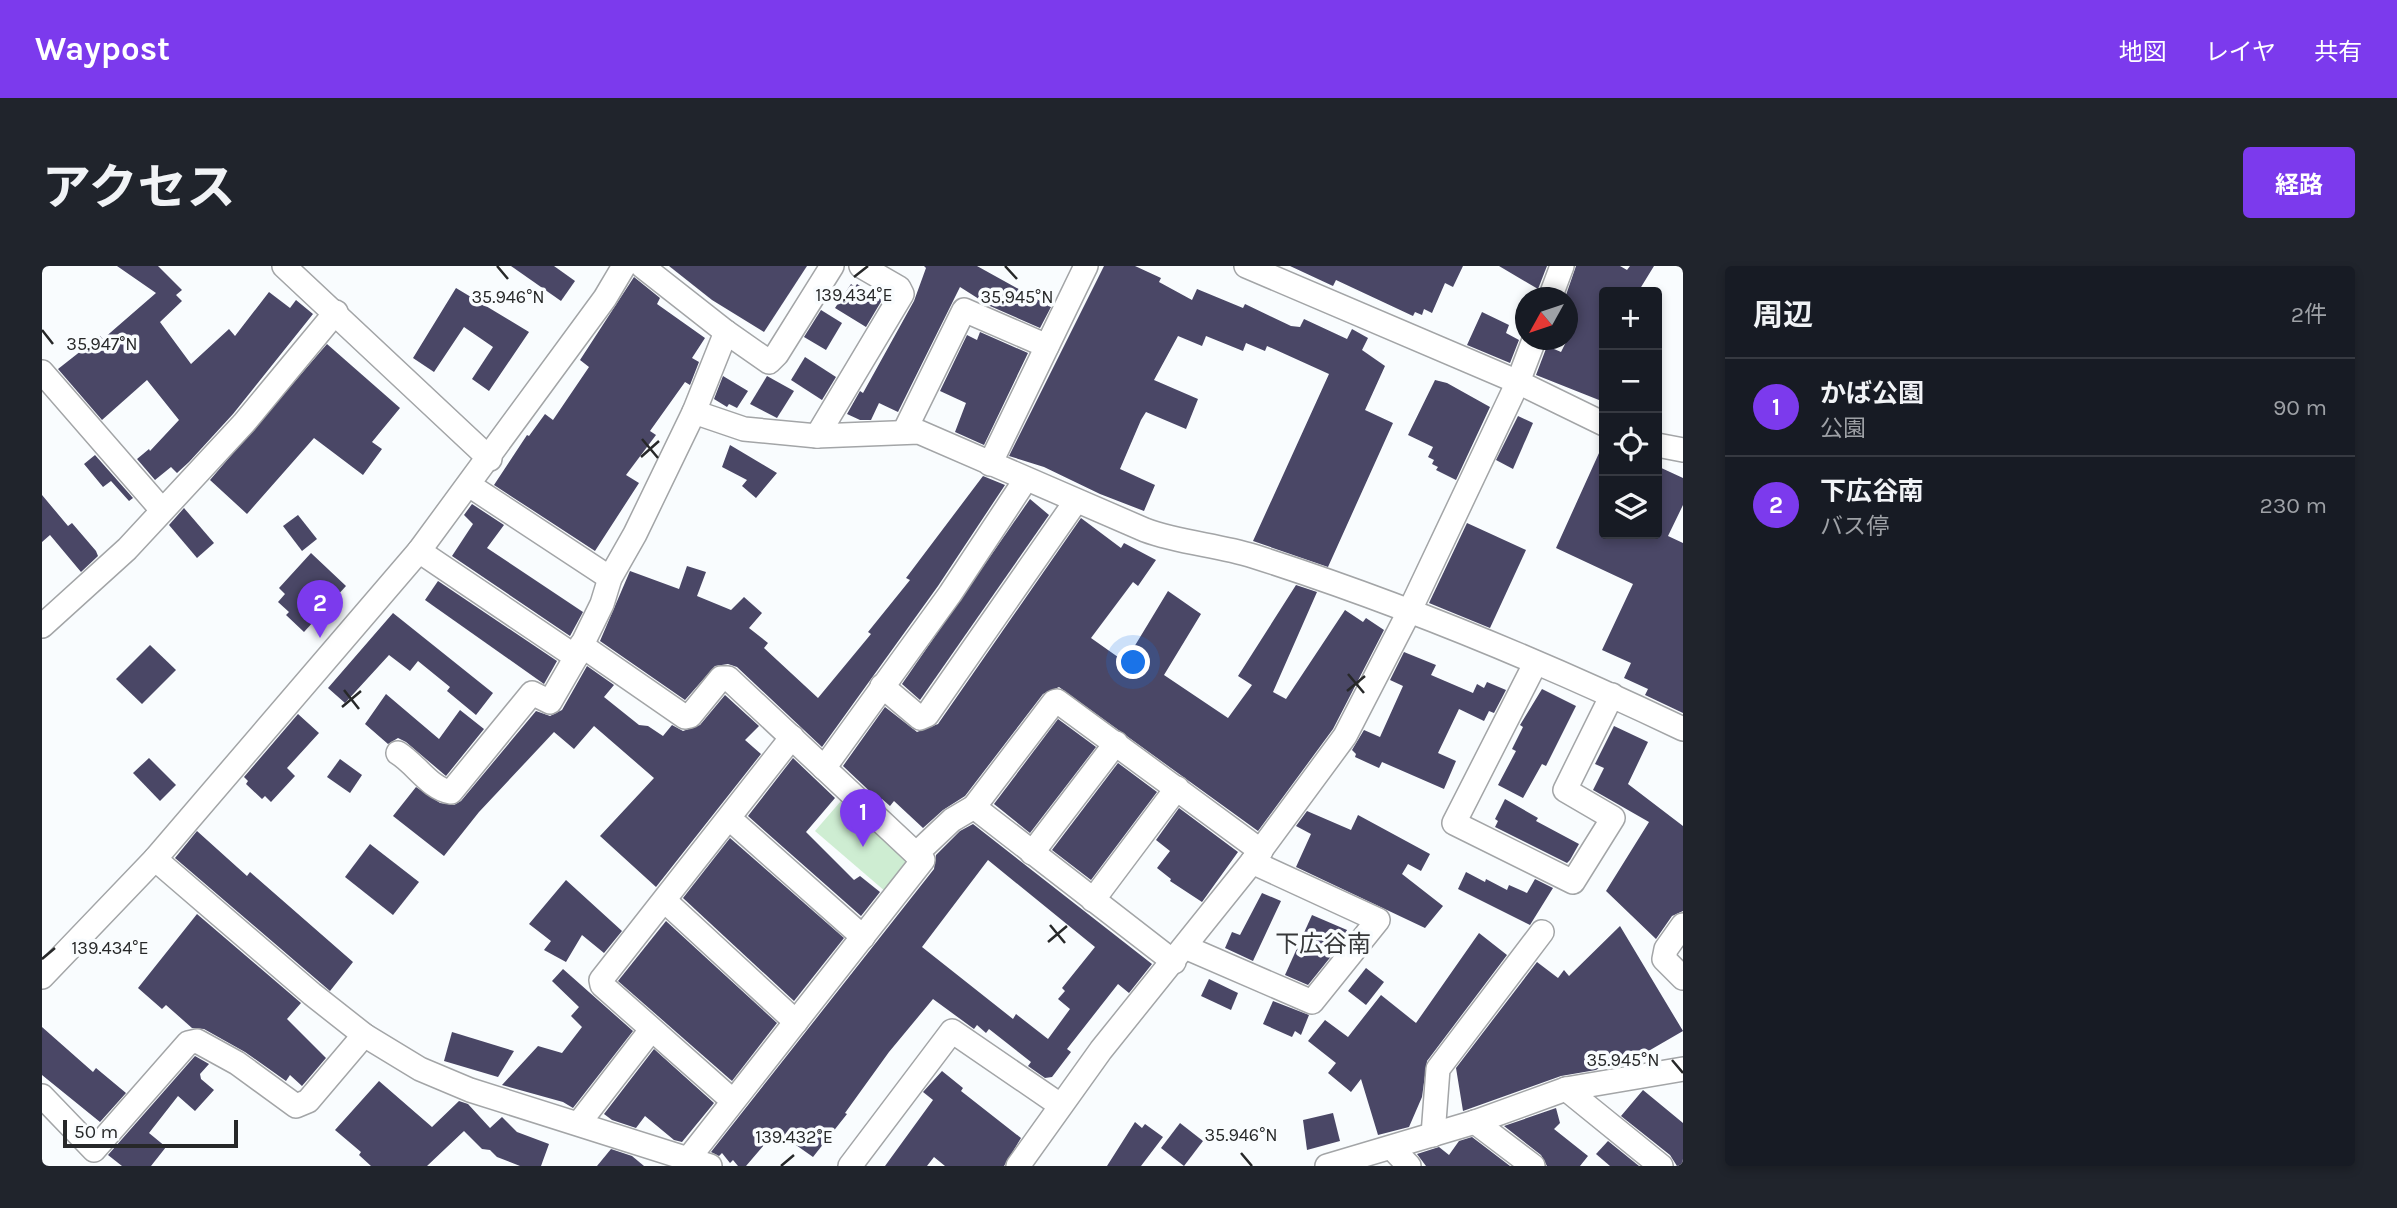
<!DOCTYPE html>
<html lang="ja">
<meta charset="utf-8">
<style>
:root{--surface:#171b24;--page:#20242c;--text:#f1f3f6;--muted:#9ea1a6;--line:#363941;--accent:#7c3aed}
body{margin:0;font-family:Karla,"Noto Sans JP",sans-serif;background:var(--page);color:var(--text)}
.controls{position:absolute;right:21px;top:21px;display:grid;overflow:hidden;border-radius:7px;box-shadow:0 4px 10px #0003}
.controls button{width:63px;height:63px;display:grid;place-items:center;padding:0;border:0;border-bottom:2px solid var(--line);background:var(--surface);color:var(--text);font:35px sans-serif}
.compass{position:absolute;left:1473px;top:21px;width:63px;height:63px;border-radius:50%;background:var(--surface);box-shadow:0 4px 10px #0003;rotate:230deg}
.scale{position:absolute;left:21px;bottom:18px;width:175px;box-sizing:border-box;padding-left:7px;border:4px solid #272829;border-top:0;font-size:19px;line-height:24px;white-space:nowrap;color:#272829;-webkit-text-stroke:5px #f9fcfe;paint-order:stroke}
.you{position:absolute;left:1092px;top:397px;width:24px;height:24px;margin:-18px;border:5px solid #fff;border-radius:50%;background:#1a73e8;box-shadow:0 0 0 10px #1a73e833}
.badge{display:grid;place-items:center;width:46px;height:46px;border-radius:50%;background:var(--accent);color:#fff;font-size:23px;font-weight:700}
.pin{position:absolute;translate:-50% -58px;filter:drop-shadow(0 2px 4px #0008)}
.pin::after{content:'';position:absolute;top:37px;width:24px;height:21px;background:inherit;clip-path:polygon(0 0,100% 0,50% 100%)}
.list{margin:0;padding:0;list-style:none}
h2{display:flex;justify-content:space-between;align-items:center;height:91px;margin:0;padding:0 28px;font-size:30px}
h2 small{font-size:23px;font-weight:400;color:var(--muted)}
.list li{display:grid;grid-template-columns:46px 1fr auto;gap:21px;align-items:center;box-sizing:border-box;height:98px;padding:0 28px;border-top:2px solid var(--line)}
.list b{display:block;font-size:26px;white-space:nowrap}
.list p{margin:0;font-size:23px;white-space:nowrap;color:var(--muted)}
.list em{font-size:23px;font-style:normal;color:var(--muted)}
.icon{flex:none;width:38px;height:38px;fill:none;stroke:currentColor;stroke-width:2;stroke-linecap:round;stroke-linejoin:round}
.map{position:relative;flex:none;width:1641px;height:900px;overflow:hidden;border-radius:7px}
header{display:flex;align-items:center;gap:42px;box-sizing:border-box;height:98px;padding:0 35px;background:var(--accent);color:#fff}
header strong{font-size:33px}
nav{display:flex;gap:38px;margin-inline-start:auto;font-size:24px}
.intro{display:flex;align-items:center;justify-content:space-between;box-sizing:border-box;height:168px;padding:0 42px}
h1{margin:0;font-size:49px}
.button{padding:18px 32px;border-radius:7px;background:var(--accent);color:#fff;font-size:24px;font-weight:700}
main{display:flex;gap:42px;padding:0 42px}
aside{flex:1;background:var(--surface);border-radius:7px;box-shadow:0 4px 10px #0003}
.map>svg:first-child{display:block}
.green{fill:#ceedd2}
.building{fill:#4a4766;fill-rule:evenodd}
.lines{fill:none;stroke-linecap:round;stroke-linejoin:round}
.minor-casing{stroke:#a3a5a7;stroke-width:26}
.minor{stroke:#fff;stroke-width:23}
.ticks{fill:none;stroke:#272829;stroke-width:2.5}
.labels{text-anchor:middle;stroke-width:7;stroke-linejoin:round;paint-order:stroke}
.neighbourhood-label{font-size:24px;fill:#37383a;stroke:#f9fcfe}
.ticks-label{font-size:18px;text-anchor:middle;fill:#272829;stroke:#f9fcfe;stroke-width:7;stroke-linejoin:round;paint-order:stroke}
</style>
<header>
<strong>Waypost</strong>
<nav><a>地図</a><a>レイヤ</a><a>共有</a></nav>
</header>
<div class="intro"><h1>アクセス</h1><a class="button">経路</a></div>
<main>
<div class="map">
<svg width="1641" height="900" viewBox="0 0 1641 900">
<rect width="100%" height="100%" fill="#f9fcfe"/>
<path class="green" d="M799 535 870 596 844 626 773 565Z"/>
<g class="building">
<path d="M75 0H116L140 24 134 29 140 35 118 56 149 98 187 63 193 70 227 26 248 42 254 34 271 48 191 148 147 196 135 207 129 201 113 214 95 193 107 183 108 185 137 154 105 114 60 154 16 103 58 70 61 73 114 27Z"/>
<path d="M469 0H512L533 15 519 35Z"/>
<path d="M627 0H765L722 66 670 34Z"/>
<path d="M882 0H935L1009 41 998 62 948 40 918 21 856 146 837 137 829 154H818L805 148 818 125 821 127 872 35 884 2Z"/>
<path d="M1062 0H1093L1119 12 1117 16 1150 34 1155 23 1201 42 1203 38 1249 60 1258 61 1262 53 1305 73 1310 63 1326 72 1320 84 1343 100 1323 144 1351 157 1286 301 1211 275 1287 108 1225 80 1223 85 1204 77 1201 85 1164 70 1160 80 1136 70 1112 114 1156 133 1144 163 1104 146 1099 154 1078 203 1113 219 1102 245 1058 228 1002 201 967 190Z"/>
<path d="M1248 0H1421L1411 21 1403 17 1390 47 1382 43 1380 49 1373 46 1371 50 1294 14 1291 20Z"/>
<path d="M1457 0H1505L1496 23Z"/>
<path d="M1534 0H1578L1585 4 1588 0H1612L1596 26H1562V136L1494 109 1505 80 1519 86 1525 74 1533 49 1525 46 1523 32Z"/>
<path d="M592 11 618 32 615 38 663 72 650 92 657 96 648 119 643 116 608 165 614 169 584 209 597 217 553 285 452 219 485 169 487 170 503 148 511 154 547 101 538 94Z"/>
<path d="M809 18 813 21 815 18 840 34 824 61 793 42Z"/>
<path d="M414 22 487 66 447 125 430 113 451 81 422 61 392 106 371 92Z"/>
<path d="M779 44 800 57 784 84 762 71Z"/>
<path d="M1440 46 1467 59 1464 67 1477 74 1468 97 1425 79Z"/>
<path d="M938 66 986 87 942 179 913 166 924 137 898 125 925 69 935 74Z"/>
<path d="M285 78 358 142 330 176 340 183 321 209 272 172 205 248 168 214Z"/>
<path d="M763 91 794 111 780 134 749 114Z"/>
<path d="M681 110 706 125 695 142 687 138 685 141 672 133Z"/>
<path d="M725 110 752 125 735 152 708 138Z"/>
<path d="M1393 114 1405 117 1448 141 1414 214 1394 204 1396 201 1390 198 1392 194 1386 191 1391 181 1366 169Z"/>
<path d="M1476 150 1491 157 1471 203 1454 194Z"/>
<path d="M1562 176V268H1615V200L1641 212V239L1626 270 1641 277V447L1603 429 1606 423 1582 412 1589 397 1560 384 1591 318 1514 282Z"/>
<path d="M688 179 735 207 714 232 700 220 705 214 680 201Z"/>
<path d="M53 189 91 232 87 235 69 215 61 221 42 198Z"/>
<path d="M941 210 963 219 896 320 780 481 695 401 686 398 673 400 643 434 558 375 588 305 637 323 645 300 664 306 655 330 689 344 702 331 720 347 707 362 726 377 722 382 776 432 829 368 826 366 868 314 864 312Z"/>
<path d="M0 229 26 260 30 257 54 285 56 290 39 306 8 269 0 276Z"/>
<path d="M988 233 1007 249 878 434 860 418Z"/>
<path d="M430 238 462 259 445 282 541 346 528 370 410 290 431 258 422 249Z"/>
<path d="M142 242 172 277 155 292 127 259Z"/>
<path d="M256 249 275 273 260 285 241 260Z"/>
<path d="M1039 252 1079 282 1082 277 1114 294 1096 320 1091 316 1049 372 1083 396 1126 325 1159 348 1122 409 1186 452 1210 419 1196 410 1254 319 1275 326 1231 426 1244 433 1303 344 1321 356 1324 352 1342 364 1291 463 1216 565 1017 421 1001 428 923 530 901 544 881 562 852 535 848 540 840 533 838 535 801 500 843 441 875 466 896 458Z"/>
<path d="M1425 257 1484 284 1448 362 1387 337Z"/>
<path d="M269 287 304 320 262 366 244 349 247 346 236 336 243 328 237 322Z"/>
<path d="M396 315 515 395 502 418 383 334Z"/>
<path d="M351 347 451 427 434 449 405 425 408 421 376 395 368 405 347 389 303 437 286 422Z"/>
<path d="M108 379 134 404 100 438 74 413Z"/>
<path d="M1362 386 1394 399 1389 409 1431 427 1435 418 1442 422 1445 416 1464 424 1452 447 1447 445 1442 455 1417 443 1396 487 1414 495 1402 523 1340 496 1337 502 1313 491 1314 488 1310 484 1322 464 1338 471 1361 420 1348 414Z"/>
<path d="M545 400 572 419 562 431 597 459 606 460 621 470 630 459 641 465 658 459 683 429 717 460 703 474 719 488 614 621 558 570 612 512 552 460 532 483 512 466 437 546 402 590 351 550 374 521 398 537 412 539 419 535 494 445 508 450 520 444Z"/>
<path d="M1500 423 1534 440 1504 500 1500 498 1481 532 1456 519 1474 485 1470 483 1481 461 1478 459Z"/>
<path d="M344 428 397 473 418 444 442 463 404 510 364 476 356 472 346 478 323 458Z"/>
<path d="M256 448 277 467 245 502 253 510 229 536 223 530 220 533 204 518 206 515 202 511Z"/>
<path d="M1016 453 1054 481 988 567 952 538Z"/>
<path d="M1572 460 1606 476 1586 518 1641 560V645L1630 650 1614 673 1564 625 1607 556 1551 524 1562 502 1553 498Z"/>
<path d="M107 492 134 519 118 535 91 507Z"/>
<path d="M751 492 793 532 764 566 812 614 818 610 838 626 819 650 706 550Z"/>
<path d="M298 493 320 509 308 527 285 511Z"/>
<path d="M1076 497 1115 526 1049 614 1010 584Z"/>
<path d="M1463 533 1496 552 1494 555 1537 578 1528 594 1525 597 1453 561 1456 555 1453 553Z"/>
<path d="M1137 542 1196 586 1160 636 1128 615 1129 613 1115 602 1128 585 1114 574Z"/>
<path d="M1265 545 1309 564 1316 549 1388 588 1379 605 1366 598 1360 608 1401 640 1383 662 1254 601 1269 568 1254 560Z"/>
<path d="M931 558 1110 698 1087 727 1076 718 1025 783 1029 786 1010 811 1003 812 986 800 989 796 947 763 944 767 935 759 932 763 891 733 847 786 803 847 805 848 771 891 734 865 704 900H696L691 894 688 897 680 887 677 890 669 886 892 603 894 589 918 565ZM946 594 1053 681 1020 722 1023 725 1016 733 1028 743 1006 773 974 748 971 753 880 681Z"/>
<path d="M155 565 205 610 208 606 311 696 288 725 133 592Z"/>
<path d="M688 572 802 672 752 735 641 632Z"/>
<path d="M328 578 377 616 351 649 303 611Z"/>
<path d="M1424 606 1443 616 1444 613 1465 624 1467 619 1485 627 1493 613 1511 622 1488 659 1416 623Z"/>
<path d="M524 614 580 665 562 687 540 669 524 696 502 684 509 675 487 658Z"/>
<path d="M1220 627 1239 635 1211 695 1183 682 1190 666 1198 669Z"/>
<path d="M155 648 259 737 245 753 284 792 260 820 248 809 244 815 203 786 162 763 150 762 124 739 120 743 96 722Z"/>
<path d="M1270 649 1305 664 1299 678 1266 719 1243 709Z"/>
<path d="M624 655 735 757 690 815 576 715Z"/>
<path d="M1578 660 1641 765 1584 798 1578 789 1554 804 1519 810 1421 845 1414 802 1495 696 1516 712 1522 704 1527 710Z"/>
<path d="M1437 667 1465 689 1385 795 1380 831 1367 861 1336 869 1319 813 1309 826 1286 807 1294 797 1266 775 1283 754 1306 771 1339 729 1374 757Z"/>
<path d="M1324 702 1342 716 1324 739 1306 725Z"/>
<path d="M521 703 591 765 531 842 521 836 460 819 496 780 520 787 540 761 529 750 537 741 510 715Z"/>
<path d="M1167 713 1196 727 1189 744 1159 730Z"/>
<path d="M1231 735 1267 749 1259 769 1253 765 1250 771 1221 758Z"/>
<path d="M0 761 51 806 54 802 84 827 58 856 0 809Z"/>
<path d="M410 766 472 785 456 811 402 795Z"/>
<path d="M612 783 672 837 640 876 632 874 603 850 594 862 570 854 562 848Z"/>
<path d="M153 790 167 798 158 808 159 813 172 824 153 845 136 830 107 867 124 881 109 900H80L66 889Z"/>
<path d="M900 805 921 822 919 825 979 872 962 900H903L892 891 885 900H843L891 834 881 826Z"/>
<path d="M337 815 390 861 417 835 426 838 448 862 460 851 475 866 507 878 499 900H478L455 891 448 884 440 883 422 865 385 900H329L317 889 319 886 293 864Z"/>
<path d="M1601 824 1641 857V900H1635L1628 889 1579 850Z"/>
<path d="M1514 842 1518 857 1512 863 1546 890 1538 900H1505L1499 889 1462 860Z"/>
<path d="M1291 847 1298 875 1265 884 1261 854Z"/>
<path d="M1093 856 1100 862 1103 858 1121 871 1099 900H1065Z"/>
<path d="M1138 857 1161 875 1142 900 1119 882Z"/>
<path d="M1430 871 1468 900H1384L1375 888 1397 881 1407 889 1417 875Z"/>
<path d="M1566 875 1597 900H1568L1554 888Z"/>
<path d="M569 883 590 890 602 900H555Z"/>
</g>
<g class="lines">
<defs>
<g id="minor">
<path d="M242 0 448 193"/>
<path d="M1204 0 1476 116 1562 158"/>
<path d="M1508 32 1520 0"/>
<path d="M684 66 727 96 735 88 790 0"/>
<path d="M0 106 120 244"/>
<path d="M652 146 702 163 775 170 877 166 1103 264C1138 277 1176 279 1211 290 1358 337 1503 397 1641 463"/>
<path d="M862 166 922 44 1005 80"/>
<path d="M775 170 860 28 857 22 819 0"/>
<path d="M1615 179 1641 184"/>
<path d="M948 198 1044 0"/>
<path d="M427 219 568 312"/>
<path d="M377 285 534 391"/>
<path d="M0 360 85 283 202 157 294 46"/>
<path d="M539 379 643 451 648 450 679 412H686L874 588"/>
<path d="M1493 398 1412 557 1531 616 1571 552 1523 524 1570 429"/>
<path d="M840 420 878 452 885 449 1034 235"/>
<path d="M356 487C374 498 388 523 409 526L490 427 508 436 534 391 560 338 568 312 593 268 652 146 684 66 600 0"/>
<path d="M782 502 908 328 984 213"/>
<path d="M932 541 1132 696"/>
<path d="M688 553 821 671"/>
<path d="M990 587 1074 477"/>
<path d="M113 593 270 728 322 769 378 803 428 824 668 900"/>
<path d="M1051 634 1135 522"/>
<path d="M623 635 754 756"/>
<path d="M1641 659 1624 683 1622 693 1641 712"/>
<path d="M1143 681 1270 736 1336 654 1210 596"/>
<path d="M0 711 113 593 377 285 563 32 582 0"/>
<path d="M1524 823 1619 900"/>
<path d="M0 830 52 884 146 777 155 775 195 797 254 840 266 835 322 769"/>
<path d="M691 835 560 719 559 714 750 471"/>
<path d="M1433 856 1491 900"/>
<path d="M537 857 609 764"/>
<path d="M1391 869 1396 803 1500 666"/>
<path d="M1350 882 1367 900"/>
<path d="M646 893 881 594 874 588 910 554 932 541 1012 436 1015 435 1219 585"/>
<path d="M808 900 910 765 1018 839"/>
<path d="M976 900 1059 784 1210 596 1303 470 1367 346 1476 116 1492 74"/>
<path d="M1285 900 1433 856 1524 823 1641 803"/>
</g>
</defs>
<use href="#minor" class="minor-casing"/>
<use href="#minor" class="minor"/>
</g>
<path class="ticks" d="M455 0 466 13M963 0 975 13M812 11 826 0M0 64 11 78M600 173 616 192M599 191 617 175M1306 408 1322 427M302 424 317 443M1305 425 1323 410M300 441 319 425M1008 659 1023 677M1006 676 1025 660M0 693 13 682M1630 794 1641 807M1199 887 1210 900M739 900 752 889"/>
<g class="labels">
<g class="neighbourhood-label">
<text x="1281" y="686">下広谷南</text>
</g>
</g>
<g class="ticks-label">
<text x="812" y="35">139.434°E</text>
<text x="466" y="37">35.946°N</text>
<text x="975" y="37">35.945°N</text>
<text x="60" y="84">35.947°N</text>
<text x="68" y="688">139.434°E</text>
<text x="1581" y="800">35.945°N</text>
<text x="1199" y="875">35.946°N</text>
<text x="752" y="877">139.432°E</text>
</g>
</svg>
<div class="controls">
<button>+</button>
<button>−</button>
<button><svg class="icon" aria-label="locate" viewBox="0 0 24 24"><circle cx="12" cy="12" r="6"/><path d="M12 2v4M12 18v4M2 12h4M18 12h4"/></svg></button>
<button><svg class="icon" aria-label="layers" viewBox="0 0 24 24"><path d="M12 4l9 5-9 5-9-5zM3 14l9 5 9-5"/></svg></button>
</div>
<svg class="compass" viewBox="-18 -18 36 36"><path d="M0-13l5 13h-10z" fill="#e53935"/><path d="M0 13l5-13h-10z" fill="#9ea1a6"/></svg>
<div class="scale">50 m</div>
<div class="you"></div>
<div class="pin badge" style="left:821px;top:581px">1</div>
<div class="pin badge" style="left:278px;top:372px">2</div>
</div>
<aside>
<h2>周辺<small>2件</small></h2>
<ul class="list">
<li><span class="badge">1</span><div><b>かば公園</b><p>公園</p></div><em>90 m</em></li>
<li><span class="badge">2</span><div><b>下広谷南</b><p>バス停</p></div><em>230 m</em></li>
</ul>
</aside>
</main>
